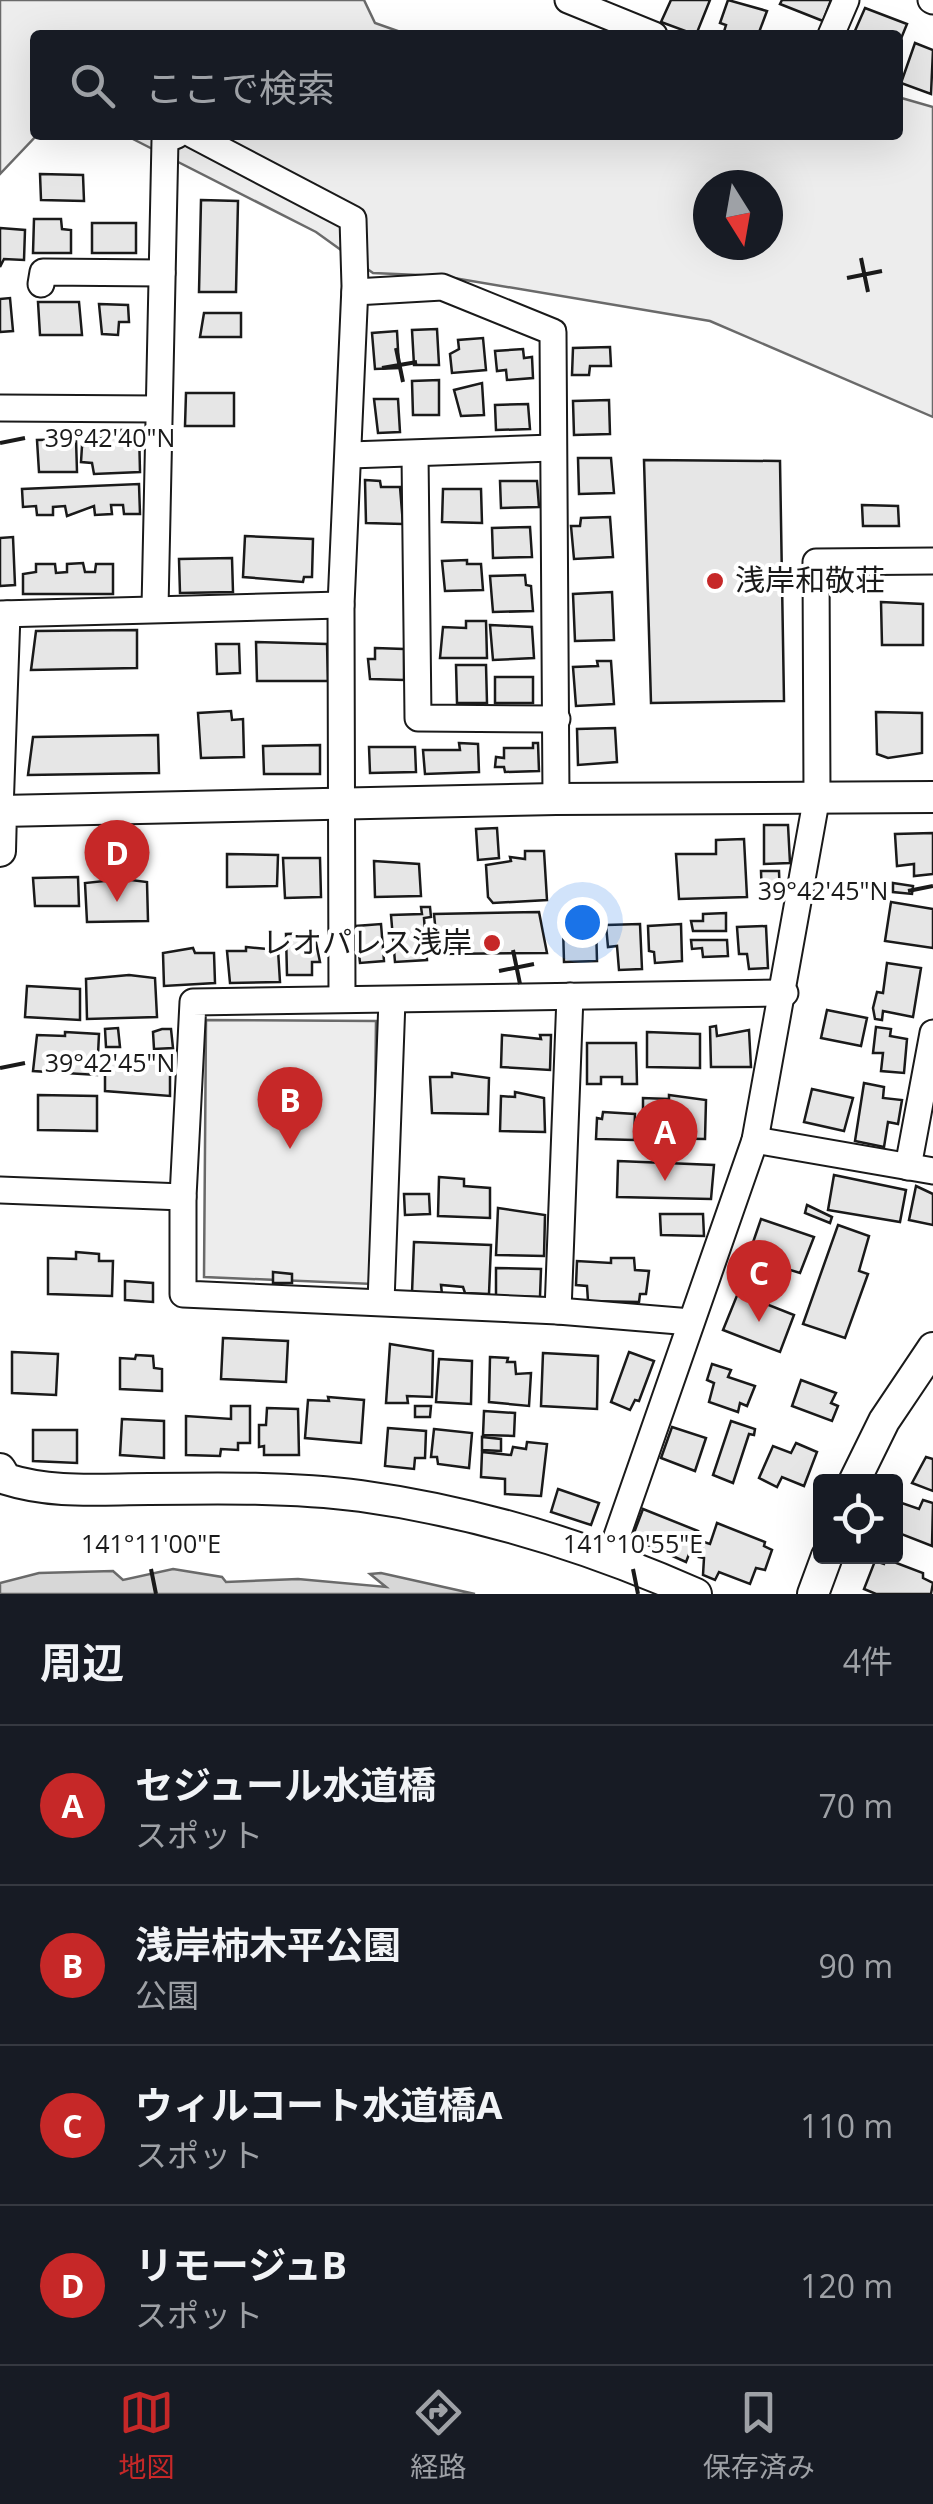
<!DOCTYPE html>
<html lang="ja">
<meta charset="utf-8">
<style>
:root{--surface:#171b24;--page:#20242c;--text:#f1f3f6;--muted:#9ea1a6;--line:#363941;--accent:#c62828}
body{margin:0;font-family:"Open Sans","Noto Sans JP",sans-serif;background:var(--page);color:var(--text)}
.controls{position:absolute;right:30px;bottom:30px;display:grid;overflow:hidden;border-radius:10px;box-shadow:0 10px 40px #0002}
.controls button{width:90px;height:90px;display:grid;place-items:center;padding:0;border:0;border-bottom:2px solid var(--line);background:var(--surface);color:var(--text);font:50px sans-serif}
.compass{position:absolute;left:693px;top:170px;width:90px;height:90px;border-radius:50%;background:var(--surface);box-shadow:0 10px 40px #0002;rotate:169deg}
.you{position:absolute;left:582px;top:922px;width:35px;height:35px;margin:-25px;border:8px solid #fff;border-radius:50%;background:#1a73e8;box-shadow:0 0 0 15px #1a73e833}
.badge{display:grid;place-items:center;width:65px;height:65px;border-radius:50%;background:var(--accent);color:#fff;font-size:32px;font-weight:700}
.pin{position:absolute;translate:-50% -82px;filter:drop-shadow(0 2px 5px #0008)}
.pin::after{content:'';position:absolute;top:52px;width:35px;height:30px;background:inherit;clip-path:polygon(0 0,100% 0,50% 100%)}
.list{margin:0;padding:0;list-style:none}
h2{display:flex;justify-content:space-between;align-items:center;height:130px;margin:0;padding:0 40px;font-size:42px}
h2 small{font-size:32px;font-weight:400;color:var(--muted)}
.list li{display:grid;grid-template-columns:65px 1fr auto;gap:30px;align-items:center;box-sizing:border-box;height:160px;padding:0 40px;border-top:2px solid var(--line)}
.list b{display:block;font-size:38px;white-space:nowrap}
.list p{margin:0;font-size:32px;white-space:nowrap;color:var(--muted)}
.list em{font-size:32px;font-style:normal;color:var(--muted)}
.icon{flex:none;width:55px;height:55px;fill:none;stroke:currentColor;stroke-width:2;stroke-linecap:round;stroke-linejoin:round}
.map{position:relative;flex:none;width:933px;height:1594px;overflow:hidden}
.search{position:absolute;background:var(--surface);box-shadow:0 10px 40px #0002;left:30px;right:30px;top:30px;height:110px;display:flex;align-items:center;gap:25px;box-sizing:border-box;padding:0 35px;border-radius:10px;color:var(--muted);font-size:38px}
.sheet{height:770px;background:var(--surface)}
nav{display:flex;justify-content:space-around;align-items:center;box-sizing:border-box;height:140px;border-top:2px solid var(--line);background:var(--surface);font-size:28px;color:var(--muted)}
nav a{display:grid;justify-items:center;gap:5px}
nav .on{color:var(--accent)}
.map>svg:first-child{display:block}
.built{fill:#ededed;stroke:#6a6a6a;stroke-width:2.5;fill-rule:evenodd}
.water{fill:#d7d7d7;stroke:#6a6a6a;stroke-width:2.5}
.building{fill:#e6e6e6;stroke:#1a1a1a;stroke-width:2.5}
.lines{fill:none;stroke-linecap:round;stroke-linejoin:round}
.minor-casing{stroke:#1a1a1a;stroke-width:29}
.tertiary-casing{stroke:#1a1a1a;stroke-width:34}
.minor{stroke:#fff;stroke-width:25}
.tertiary{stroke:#fff;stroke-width:30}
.ticks{fill:none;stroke:#1a1a1a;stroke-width:4}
.poi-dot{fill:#c62828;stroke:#fff;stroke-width:4}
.labels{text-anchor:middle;stroke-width:8;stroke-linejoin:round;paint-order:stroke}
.poi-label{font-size:30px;fill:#1a1a1a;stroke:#fff;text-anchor:start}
.ticks-label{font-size:25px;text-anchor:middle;fill:#1a1a1a;stroke:#fff;stroke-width:8;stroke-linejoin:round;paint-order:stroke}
</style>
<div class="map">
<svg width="933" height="1594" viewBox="0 0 933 1594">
<rect width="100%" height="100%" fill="#fff"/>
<g class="built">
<path d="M0 0H364L375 23 409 35H35L37 135 0 174Z"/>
<path d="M898 97 933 107V417L710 321 442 276 373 273 316 232 125 135H898ZM708 185H768V245H708Z"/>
<path d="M206 1020 376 1021 373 1284 204 1277Z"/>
</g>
<path class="water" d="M173 1569 222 1577 226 1582 298 1579 386 1587 370 1574 381 1573 475 1594H0V1583L39 1573 113 1571 123 1580Z"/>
<g class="building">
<path d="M671 0H710L696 35 661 22Z"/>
<path d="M728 0 767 11 758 35H723L726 25 720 23Z"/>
<path d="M782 0H831L823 21 780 4Z"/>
<path d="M865 8 907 24 898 46V35L854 33Z"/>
<path d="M915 43 933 50 931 94 901 83Z"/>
<path d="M40 174 83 175 84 201 41 200Z"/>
<path d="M201 200 238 201 236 292H199Z"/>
<path d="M34 219H61L62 229 71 230V253H33Z"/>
<rect x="92" y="223" width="44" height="30"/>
<path d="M0 228 25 230 24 260 4 259 0 267Z"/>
<path d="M10 298 13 331 0 332V299Z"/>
<path d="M38 302H79L82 335H40Z"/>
<path d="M99 304 128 305 129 322H119L118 335 102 334Z"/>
<path d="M204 313H241V337H200Z"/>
<path d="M437 329 439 365H414L412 330Z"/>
<path d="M397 331 399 368 375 369 372 333Z"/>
<path d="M483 338 486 370 452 373 450 354 459 349 458 340Z"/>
<path d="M610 347 611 366H590L589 375H572L573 348Z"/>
<path d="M523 349 524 358 532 357 533 378 507 380 506 370 497 371 495 351Z"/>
<path d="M439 380V415H413L412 381Z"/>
<path d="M482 383 484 415 461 416 454 390Z"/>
<path d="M186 393H234V426H185Z"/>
<path d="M374 399H398L400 432 378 433Z"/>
<path d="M609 400 610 434 574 435 573 401Z"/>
<path d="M528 404 530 429 496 430 495 405Z"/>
<path d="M121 430H139L140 472 94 474 92 463 81 462 82 446 93 445V438H120Z"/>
<path d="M76 439 77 472H39L37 440Z"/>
<path d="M578 458H611L614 493 579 494Z"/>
<path d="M644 460 780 461 784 701 651 703Z"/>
<path d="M365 480 380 481 381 487H400L403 524 366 523Z"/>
<path d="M500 481H537L539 507 501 508Z"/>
<path d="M139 484 140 514H124L123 505H111L112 514 95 515 94 506 67 516 65 506 53 507V515H37L36 506 23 507 22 489Z"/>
<path d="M443 489H481L482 523 442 522Z"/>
<path d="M862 505 898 506 899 526H863Z"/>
<path d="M610 517 613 557 574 559 571 526H580L581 518Z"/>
<path d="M530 527 532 557 493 558 492 528Z"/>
<path d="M245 536 313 539 312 577H304L303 582 243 577Z"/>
<path d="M13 537 15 585 0 586V538Z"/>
<path d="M232 558 233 592 180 593 179 559Z"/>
<path d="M467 560V564H481L483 590 445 591 442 561Z"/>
<path d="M83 563 85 572H95L96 564H113V594H23V574L36 572V564H55L56 573 67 572V564Z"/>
<path d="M525 575 526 585 531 586 533 611 493 612 490 576Z"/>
<path d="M612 592 614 640 575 641 573 594Z"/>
<path d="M881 602 923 604V645H882Z"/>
<path d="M466 621H486L487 658H440L443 627 466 628Z"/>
<path d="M490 625 532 627 534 658 493 660Z"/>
<path d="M137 630V668L31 670 36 631Z"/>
<path d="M256 642 327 644 328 681H257Z"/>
<path d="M216 644H239L240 673 217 674Z"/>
<path d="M375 648 404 649V680L370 679 368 659H375Z"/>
<path d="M597 661H611L614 704 576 706 573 667 598 666Z"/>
<path d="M456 665H486L487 703H457Z"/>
<rect x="495" y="677" width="38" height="26"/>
<path d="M231 711 232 720 243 719 244 757 201 758 198 713Z"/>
<path d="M876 712 922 713V753L888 758 877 754Z"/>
<path d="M615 728 617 762 578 765 577 729Z"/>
<path d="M158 735 159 773 28 775 33 737Z"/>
<path d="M459 743 478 744 479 772 425 774 423 750H460Z"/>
<path d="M533 743H538L539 771 505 772 504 767H495L496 757 504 758V748H533Z"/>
<path d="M320 745V774H264L263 746Z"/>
<path d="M369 747H415L416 772 370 773Z"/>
<path d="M764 825H788L790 863 764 864Z"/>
<path d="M497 828 499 858 478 860 476 829Z"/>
<path d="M933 833V874L914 876V864L897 866 895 834Z"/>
<path d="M744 839 747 897 679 899 676 854H716V840Z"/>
<path d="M525 851H544L547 900 493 903 488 897 486 865 511 861 510 857 525 859Z"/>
<path d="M227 854 278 855 277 886 227 887Z"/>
<path d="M283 858H320L321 897 285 898Z"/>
<path d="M374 861 419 864 421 896 375 897Z"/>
<path d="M761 871H779L780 899H762Z"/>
<path d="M78 877 79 906H35L33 878Z"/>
<path d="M123 879 147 882 148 921 87 922 85 883Z"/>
<path d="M893 883 913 886 912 894 893 892Z"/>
<path d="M891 902 933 909V948L885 941Z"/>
<path d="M421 907H430L431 917 424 918 427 960 395 962 391 915 422 914Z"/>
<path d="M539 912 547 953 438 954 434 914Z"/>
<path d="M726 913V931H693L691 921H703V914Z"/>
<path d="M381 924 384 961 360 963 356 926Z"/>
<path d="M640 924 642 969 619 970 617 946 608 947 606 925Z"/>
<path d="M681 924 682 961 655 963 654 952 649 951 648 926Z"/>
<path d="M596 925 597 961 564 962 563 926Z"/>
<path d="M766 926 768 968 749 969 747 954H739L737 927Z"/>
<path d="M314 933 320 962H312V975H287L286 934Z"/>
<path d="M691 940H727L728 956 703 957 702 948 692 949Z"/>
<path d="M246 947 278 950 280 982 230 983 227 951H246Z"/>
<path d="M193 948 195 953H214L215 983 164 986 163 953Z"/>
<path d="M887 963 921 968 913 1017 883 1011 882 1020 875 1019 873 1008 877 992 883 993Z"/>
<path d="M129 975 155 978 157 1017 87 1019 86 979Z"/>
<path d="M27 986 80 989V1020L25 1017Z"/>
<path d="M827 1010 867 1018 861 1046 821 1038Z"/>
<path d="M716 1026 717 1036 749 1030 751 1067H711L710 1027Z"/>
<path d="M876 1027 891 1029 890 1036 907 1039 904 1073 881 1071 883 1053H873Z"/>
<path d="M118 1028 120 1047H106L105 1029Z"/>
<path d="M162 1029H171L173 1048 154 1049 153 1032Z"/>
<path d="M65 1032 99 1034 97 1075 33 1071 37 1035 65 1036Z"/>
<path d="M647 1032 700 1034V1068L647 1067Z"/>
<path d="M502 1035 541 1039 540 1035H551L550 1070 501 1067Z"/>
<path d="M587 1043H636L637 1084H622V1077H601V1084H587Z"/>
<path d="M105 1057 170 1062V1096L105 1091Z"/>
<path d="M452 1073 489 1078 488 1114 432 1113 430 1077H452Z"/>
<path d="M864 1083 884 1087 883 1098 902 1100 898 1124 888 1122 884 1147 855 1141Z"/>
<path d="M812 1089 853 1098 844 1131 804 1122Z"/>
<path d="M515 1092 544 1098 545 1132 500 1131 501 1096 515 1097Z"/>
<path d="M38 1095 97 1096V1131L38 1130Z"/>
<path d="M669 1095 706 1100 705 1139 643 1138V1098L669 1099Z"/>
<path d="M603 1112 635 1114 634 1140 596 1139 597 1118 602 1119Z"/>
<path d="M618 1161 714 1165 711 1199 617 1197Z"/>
<path d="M834 1175 906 1190 900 1222 828 1210Z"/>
<path d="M439 1177 464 1179V1186L490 1188V1218L438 1216Z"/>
<path d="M916 1186 933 1194V1225L909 1220Z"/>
<path d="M404 1194H429L430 1214 405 1215Z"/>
<path d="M807 1205 832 1217 830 1223 805 1213Z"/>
<path d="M498 1208 545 1215 544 1256 496 1255Z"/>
<path d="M660 1214H703L704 1236 661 1235Z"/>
<path d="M761 1219 814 1237 800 1273 748 1257Z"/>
<path d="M838 1225 869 1236 859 1271 868 1274 845 1338 803 1324Z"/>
<path d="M414 1242 491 1245 489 1294 465 1293 463 1287 441 1285 442 1294 412 1293Z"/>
<path d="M76 1252 99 1254V1261H113L112 1296 48 1294V1258L76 1259Z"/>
<path d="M611 1258H634L635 1270 649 1271 646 1294H640L639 1302 588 1301 587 1286 576 1285 577 1261 611 1263Z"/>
<path d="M496 1268 541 1269 540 1297 496 1296Z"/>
<path d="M273 1272 292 1274V1283H273Z"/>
<path d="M125 1281 153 1283V1302L125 1300Z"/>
<path d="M738 1293 794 1315 780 1352 723 1330Z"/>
<path d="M223 1338 288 1341 286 1382 221 1379Z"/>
<path d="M390 1344 433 1351 432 1397 407 1396 408 1403H386Z"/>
<path d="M12 1352 58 1354 56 1395 12 1393Z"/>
<path d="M629 1352 654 1361 639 1401 635 1400 630 1410 611 1402Z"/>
<path d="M543 1353 598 1356 597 1409 541 1406Z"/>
<path d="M136 1355 153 1356 154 1368 162 1369V1391L120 1389V1358L135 1359Z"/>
<path d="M490 1357 508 1358 507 1362H515L516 1374 531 1373 529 1406 489 1402Z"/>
<path d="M439 1359 472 1361 471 1404 436 1402Z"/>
<path d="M712 1364 731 1370 728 1377 755 1386 747 1406 740 1403 738 1412 709 1402 714 1383 707 1380Z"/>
<path d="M801 1380 836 1393 831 1403 838 1406 832 1421 792 1406Z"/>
<path d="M328 1397 364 1400 361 1443 305 1438 308 1400 329 1401Z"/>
<path d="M231 1406H250V1443H238V1450L221 1449 220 1456 186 1455V1416L231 1419Z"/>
<path d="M415 1406H431L430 1417H415Z"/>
<path d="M267 1408 298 1409 299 1455H264V1446L259 1447V1425H266Z"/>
<path d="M484 1411 515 1413 514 1436 483 1435Z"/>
<path d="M122 1419 164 1421V1458L120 1455Z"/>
<path d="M731 1421 755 1429 754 1435 749 1434 733 1483 713 1475Z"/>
<path d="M672 1427 706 1438 695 1471 661 1458Z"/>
<path d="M388 1428 426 1431 425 1458H415L414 1469 385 1466Z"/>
<path d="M434 1429 472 1433 469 1468 438 1464 437 1457H431Z"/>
<path d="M33 1430H77V1463L33 1461Z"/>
<path d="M482 1437 501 1439V1451L482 1450Z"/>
<path d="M527 1442 547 1444 541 1496 505 1494V1479L481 1477 482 1452 511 1455 513 1447 526 1449Z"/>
<path d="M796 1443 817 1452 804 1486 782 1477 777 1487 759 1478 773 1446 791 1453Z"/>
<path d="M926 1457 933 1459V1491L912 1483Z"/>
<path d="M558 1489 599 1503 591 1525 551 1512Z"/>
<path d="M923 1500 933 1503 932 1546 896 1532V1501L919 1509Z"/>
<path d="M643 1509 698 1531 686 1562 632 1538Z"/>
<path d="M717 1523 765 1542 764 1546 772 1550 765 1570 756 1568 750 1584 719 1572 715 1580 703 1575 704 1558 699 1557 704 1542 710 1544Z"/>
<path d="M886 1559 923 1573V1578L933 1583 931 1594H876L864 1589 875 1561 884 1564Z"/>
</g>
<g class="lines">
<defs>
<g id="minor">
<path d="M568 0 654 35"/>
<path d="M931 0 933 1"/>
<path d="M831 35 846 0"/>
<path d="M193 135 353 219 355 286 341 605 342 999"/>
<path d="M41 284 43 272 162 273"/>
<path d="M355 292 442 287 553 332 556 799"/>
<path d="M0 408 158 409"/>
<path d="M415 454 418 718 557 719"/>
<path d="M350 455 553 448"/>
<path d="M155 608 165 140 177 135"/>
<path d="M0 614 341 605"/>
<path d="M0 811 7 614"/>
<path d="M755 1140 933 1171"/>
<path d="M908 1167 933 1033"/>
<path d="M0 1190 183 1197"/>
<path d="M381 1302 392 1000"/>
<path d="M558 1311 570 996"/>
<path d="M691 1322 558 1311 183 1294V1197L193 1002 785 993"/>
<path d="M610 1556 755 1140 817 796 816 562 933 561"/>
</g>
<g id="tertiary">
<path d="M0 851 1 811 556 799 933 797"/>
<path d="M0 1469 6 1479C53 1494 100 1489 149 1489 218 1488 293 1487 361 1496 477 1512 590 1547 696 1594"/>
<path d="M854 1482 884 1421 933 1348"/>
<path d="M813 1594 827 1556"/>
</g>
</defs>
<use href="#minor" class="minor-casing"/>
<use href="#tertiary" class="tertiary-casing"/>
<use href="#minor" class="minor"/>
<use href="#tertiary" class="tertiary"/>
</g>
<path class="ticks" d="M861 258 868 292M847 278 882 271M396 348 403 382M382 368 417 362M0 443 25 438M908 891 933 886M513 950 520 984M499 971 534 964M0 1068 25 1063M151 1569 156 1594M633 1569 638 1594"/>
<g class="poi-dot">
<circle cx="715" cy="581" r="10"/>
<circle cx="492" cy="943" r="10"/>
</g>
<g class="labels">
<g class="poi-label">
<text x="735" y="591">浅岸和敬荘</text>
<text x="472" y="953" text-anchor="end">レオパレス浅岸</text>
</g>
</g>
<g class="ticks-label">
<text x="110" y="447">39°42'40"N</text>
<text x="823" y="900">39°42'45"N</text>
<text x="110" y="1072">39°42'45"N</text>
<text x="151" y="1553">141°11'00"E</text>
<text x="633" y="1553">141°10'55"E</text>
</g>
</svg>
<div class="controls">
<button><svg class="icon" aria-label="locate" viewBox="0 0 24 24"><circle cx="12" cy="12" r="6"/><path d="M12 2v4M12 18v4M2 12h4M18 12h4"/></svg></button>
</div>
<svg class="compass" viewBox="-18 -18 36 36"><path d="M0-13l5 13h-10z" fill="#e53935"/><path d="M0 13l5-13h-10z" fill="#9ea1a6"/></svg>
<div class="you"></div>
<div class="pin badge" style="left:665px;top:1181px">A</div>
<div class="pin badge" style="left:290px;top:1149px">B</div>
<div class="pin badge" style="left:759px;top:1322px">C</div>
<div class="pin badge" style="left:117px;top:902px">D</div>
<div class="search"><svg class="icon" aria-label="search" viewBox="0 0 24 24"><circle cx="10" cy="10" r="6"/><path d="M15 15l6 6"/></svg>ここで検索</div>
</div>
<section class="sheet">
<h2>周辺<small>4件</small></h2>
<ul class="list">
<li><span class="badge">A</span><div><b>セジュール水道橋</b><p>スポット</p></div><em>70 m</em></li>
<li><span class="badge">B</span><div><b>浅岸柿木平公園</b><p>公園</p></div><em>90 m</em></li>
<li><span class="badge">C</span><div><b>ウィルコート水道橋A</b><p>スポット</p></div><em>110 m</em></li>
<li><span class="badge">D</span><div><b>リモージュB</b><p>スポット</p></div><em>120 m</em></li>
</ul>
</section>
<nav>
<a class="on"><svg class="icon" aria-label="map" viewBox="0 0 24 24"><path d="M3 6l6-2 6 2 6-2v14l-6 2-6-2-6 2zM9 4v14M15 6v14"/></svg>地図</a>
<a><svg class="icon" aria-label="directions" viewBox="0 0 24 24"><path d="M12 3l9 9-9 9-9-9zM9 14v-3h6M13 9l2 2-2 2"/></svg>経路</a>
<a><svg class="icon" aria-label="saved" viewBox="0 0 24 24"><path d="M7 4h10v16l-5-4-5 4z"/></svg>保存済み</a>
</nav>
